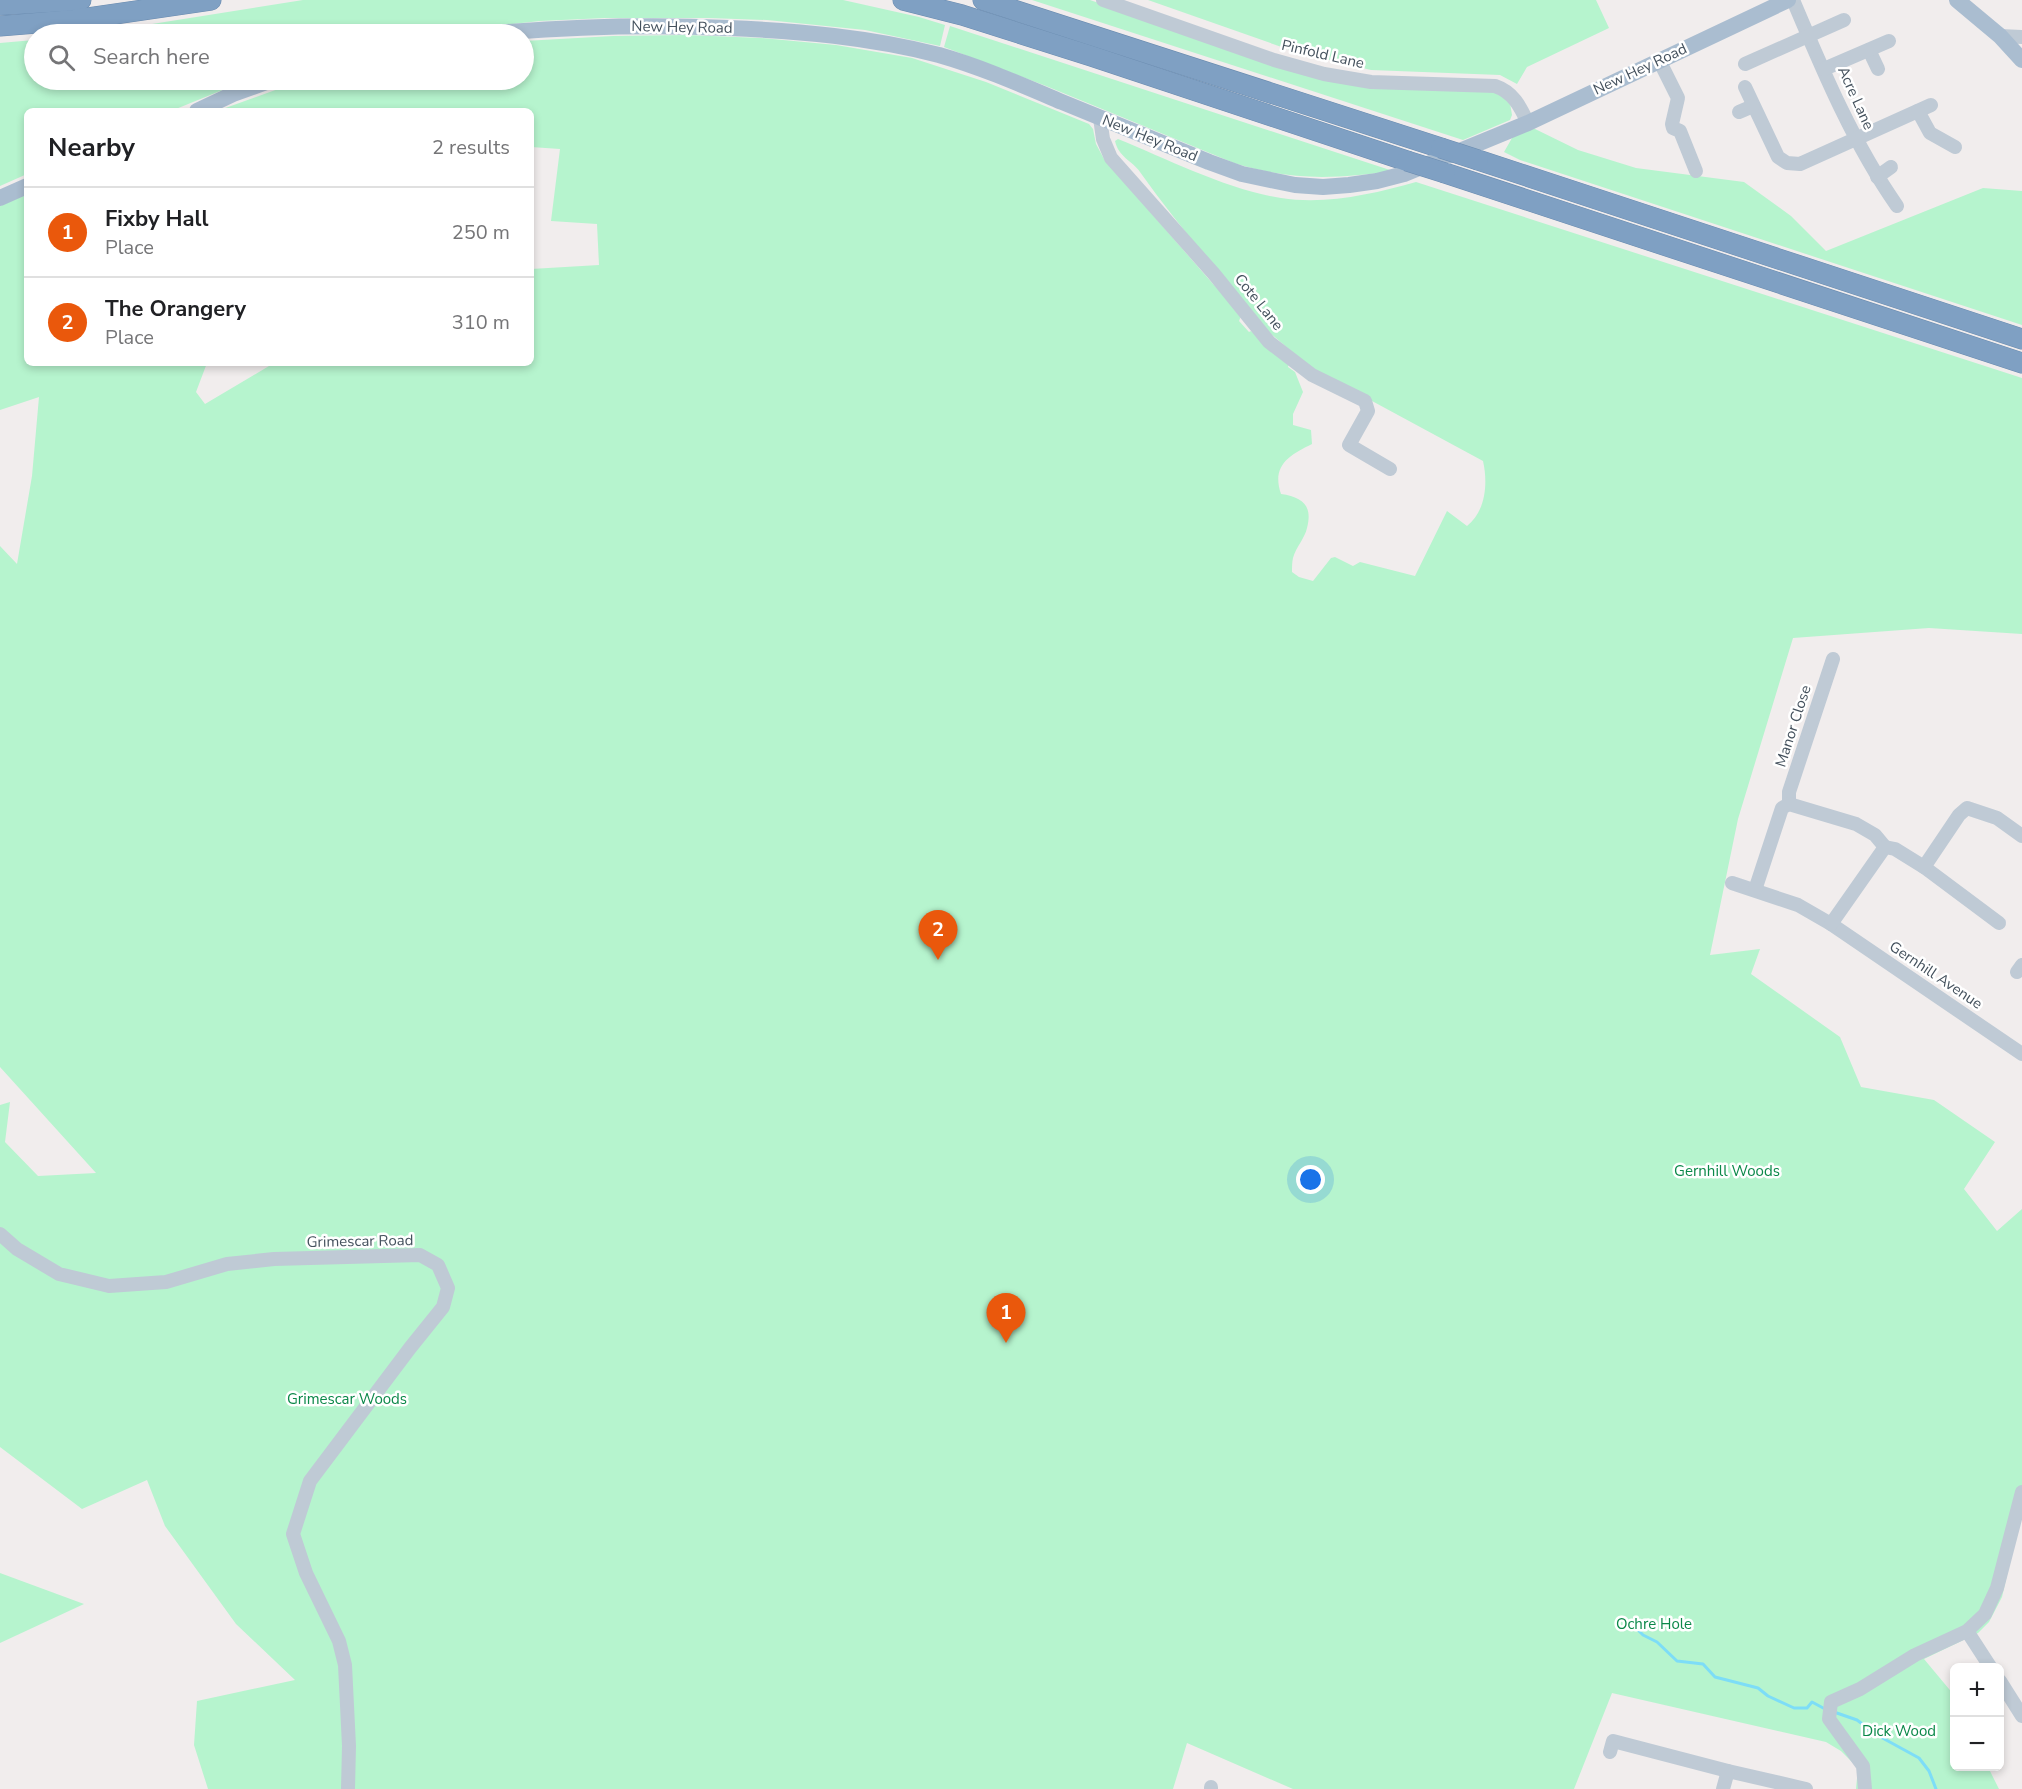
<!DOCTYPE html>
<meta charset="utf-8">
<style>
:root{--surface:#fff;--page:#f6f6f6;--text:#202124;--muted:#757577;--line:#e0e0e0;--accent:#ea580c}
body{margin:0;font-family:"Nunito Sans",sans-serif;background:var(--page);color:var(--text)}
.controls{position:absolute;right:18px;bottom:18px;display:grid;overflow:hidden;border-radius:9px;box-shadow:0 3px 9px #0003}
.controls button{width:54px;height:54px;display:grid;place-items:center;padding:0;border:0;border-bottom:2px solid var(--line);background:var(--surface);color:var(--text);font:30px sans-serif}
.you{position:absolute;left:1311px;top:1180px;width:21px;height:21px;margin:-15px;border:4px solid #fff;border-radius:50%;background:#1a73e8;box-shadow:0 0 0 9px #1a73e833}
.badge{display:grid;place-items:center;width:39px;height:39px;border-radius:50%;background:var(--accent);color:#fff;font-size:20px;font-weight:700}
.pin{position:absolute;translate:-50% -50px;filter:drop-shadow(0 2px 3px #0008)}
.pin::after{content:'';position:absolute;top:32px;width:21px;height:18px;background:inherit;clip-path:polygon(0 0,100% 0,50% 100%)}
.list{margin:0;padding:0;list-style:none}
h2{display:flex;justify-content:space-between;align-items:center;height:78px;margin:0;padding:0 24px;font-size:26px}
h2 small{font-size:20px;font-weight:400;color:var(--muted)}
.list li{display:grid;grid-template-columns:39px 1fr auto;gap:18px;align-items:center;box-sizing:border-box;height:90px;padding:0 24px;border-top:2px solid var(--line)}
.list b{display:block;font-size:22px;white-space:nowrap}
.list p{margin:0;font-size:20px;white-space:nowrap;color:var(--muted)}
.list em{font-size:20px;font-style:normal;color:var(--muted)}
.icon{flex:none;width:33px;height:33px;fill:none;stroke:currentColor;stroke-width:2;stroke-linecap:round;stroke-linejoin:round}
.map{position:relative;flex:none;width:2022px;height:1789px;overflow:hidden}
.search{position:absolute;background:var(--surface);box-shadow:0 3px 9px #0003;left:24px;top:24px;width:510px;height:66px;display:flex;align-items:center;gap:15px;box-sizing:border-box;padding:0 21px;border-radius:33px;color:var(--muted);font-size:22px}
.panel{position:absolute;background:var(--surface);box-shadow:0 3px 9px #0003;left:24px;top:108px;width:510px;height:258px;border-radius:9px}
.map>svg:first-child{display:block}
.green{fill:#b6f4ce}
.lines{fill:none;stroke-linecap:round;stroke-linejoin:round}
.stream{stroke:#7dddf7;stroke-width:3}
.highway-casing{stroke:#6a8baf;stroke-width:21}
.minor{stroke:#bfcad5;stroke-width:14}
.major{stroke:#aabdd0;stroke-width:16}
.highway{stroke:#7fa0c3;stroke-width:20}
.highway-bridge-casing{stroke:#6a8baf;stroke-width:21;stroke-linecap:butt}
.highway-bridge{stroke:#7fa0c3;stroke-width:20}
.labels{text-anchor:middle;stroke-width:5;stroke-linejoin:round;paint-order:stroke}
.street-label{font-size:15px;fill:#44515d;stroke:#fff}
.park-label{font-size:15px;fill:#0b8849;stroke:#fff}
</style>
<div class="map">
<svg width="2022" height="1789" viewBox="0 0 2022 1789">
<rect width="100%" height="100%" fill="#f1eded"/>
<g class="green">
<path d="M303 0H843L919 17 945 25 940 46 865 30 767 20 709 18H605L540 21 418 34H89Z"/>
<path d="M1032 0H1090L1310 76 1499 92 1510 103 1512 115 1510 120 1463 140Z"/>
<path d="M1148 0H1596L1609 28 1527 67 1517 84 1500 75 1371 70 1293 51Z"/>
<path d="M950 26 1393 171C1333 179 1293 181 1234 163L1046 86 944 47Z"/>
<path d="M686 35 761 38 836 45 912 58 986 82 1089 124 1093 129 1096 144 1104 159 1213 284 1233 304 1241 316 1239 321 1249 332 1251 331 1289 363 1288 367 1295 372 1303 392 1293 414V425L1311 430 1312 444C1290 455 1271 465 1281 494 1302 497 1313 505 1307 528 1305 538 1296 547 1293 558 1292 562 1292 567 1292 572L1299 577 1313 581 1331 558 1335 557 1353 566 1360 562 1415 576 1447 511 1467 526C1486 511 1488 483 1483 461L1311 368 1263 327C1222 275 1178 226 1140 172 1132 160 1119 158 1115 141L1118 139C1170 160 1225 189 1281 198 1326 205 1373 194 1416 182L2022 378V634L1929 628 1793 638 1738 819 1710 955 1760 949 1751 974 1840 1037 1861 1087 1934 1100 1995 1142 1964 1189 1997 1231 2022 1209V1509L2002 1597 1989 1622 1978 1633 1924 1659 1954 1695V1766L1988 1767 1999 1789H1856L1858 1768 1841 1751 1826 1742 1612 1693 1574 1789H1293L1187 1743 1173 1789H208L194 1745 197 1701 295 1680 236 1624 165 1526 147 1480 82 1509 0 1447V1105L10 1102 5 1142 38 1176 96 1173 0 1067V546L17 564 32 476 39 397 0 410V206L27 194V363H207L196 392 205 404 274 363H531V269L599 265 597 224 551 221 560 149 531 147V111H217L303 80H524V41L613 36Z"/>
<path d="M34 40V80H247L171 111H27V174L0 186V43Z"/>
<path d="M1531 127 1578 150 1636 168 1744 182 1791 216 1826 251 1983 188 2022 191V325L1520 160 1504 152 1512 138Z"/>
<path d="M0 1573 84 1604 0 1643Z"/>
</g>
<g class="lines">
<g class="stream">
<path d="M1635 1627 1643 1635 1657 1642 1677 1661 1703 1664 1715 1677 1758 1688 1768 1696 1794 1708H1807L1812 1702 1825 1709"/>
<path d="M1834 1712 1857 1720 1877 1735 1919 1758 1929 1771 1936 1789"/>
</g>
<defs>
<g id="highway">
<path d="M903 0 962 15 1091 56 1407 161"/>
<path d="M983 0 1441 148"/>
<path d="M0 5 81 0"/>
<path d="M0 26 74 20 211 0"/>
<path d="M1478 160 2022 339"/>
<path d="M1445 173 2022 363"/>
</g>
</defs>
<use href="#highway" class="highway-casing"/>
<g class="minor">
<path d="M1103 0 1274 60 1324 74 1371 82 1495 86C1513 92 1520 106 1528 123"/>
<path d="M1793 0C1823 71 1853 143 1897 206"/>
<path d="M2000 36 2022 37"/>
<path d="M1869 50 1878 69"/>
<path d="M1659 60 1678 98 1672 124 1673 128 1680 131 1696 171"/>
<path d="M1745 64 1844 20"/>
<path d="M1824 69 1889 41"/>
<path d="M1745 87 1778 157 1787 163 1800 164 1931 105"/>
<path d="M1918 111 1930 133 1955 147"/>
<path d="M1739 112 1753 106"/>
<path d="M1100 118 1103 139 1111 158 1214 274 1269 342 1312 375 1365 401 1368 411 1349 445 1390 469"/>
<path d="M1877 177 1891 167"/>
<path d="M1789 804V792L1833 659"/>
<path d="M1924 867 1999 923"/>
<path d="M1732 883 1798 905 1831 924 2022 1054"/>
<path d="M1755 890 1782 808 1789 804 1856 824 1875 835 1885 847"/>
<path d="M1831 924 1885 847 1895 849 1924 867 1959 815 1967 808 1997 818 2022 836"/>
<path d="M2017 972 2022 965"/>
<path d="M0 1234 17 1249 59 1274 109 1286 166 1282 227 1264 274 1259 420 1255 438 1265 448 1288 443 1307 410 1348 310 1481 293 1534 306 1573 339 1641 345 1665 349 1746 348 1789"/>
<path d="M1967 1631 1991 1668"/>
<path d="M2000 1681 2022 1716"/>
<path d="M1610 1752 1613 1741 1728 1771 1806 1789"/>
<path d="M1211 1789V1787"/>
<path d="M1723 1789 1728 1771"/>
<path d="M1865 1789 1863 1766 1829 1719 1831 1702 1860 1689 1915 1655 1967 1631 1985 1614 1997 1588 2022 1492"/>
</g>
<g class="major">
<path d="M1957 0 2000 36 2022 60"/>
<path d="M483 34C564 27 646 24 728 28 799 31 869 37 939 55 981 67 1022 85 1062 102 1111 122 1160 142 1209 162L1242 174 1295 185 1323 187 1349 185 1377 181 1404 174 1528 123 1788 0"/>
<path d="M197 111 233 94 272 80"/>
<path d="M0 198 27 186"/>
</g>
<use href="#highway" class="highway"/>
<defs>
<g id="highway-bridge">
<path d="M1441 148 1478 160"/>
<path d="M1407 161 1445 173"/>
</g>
</defs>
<use href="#highway-bridge" class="highway-bridge-casing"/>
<use href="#highway-bridge" class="highway-bridge"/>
</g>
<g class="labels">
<g class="street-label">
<text transform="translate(682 27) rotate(1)" y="5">New Hey Road</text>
<text transform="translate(1323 54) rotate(13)" y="5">Pinfold Lane</text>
<text transform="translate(1640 69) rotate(-25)" y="5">New Hey Road</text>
<text transform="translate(1856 98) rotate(66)" y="5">Acre Lane</text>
<text transform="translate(1150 138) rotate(22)" y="5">New Hey Road</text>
<text transform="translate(1259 302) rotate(51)" y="5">Cote Lane</text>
<text transform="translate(1793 726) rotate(-72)" y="5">Manor Close</text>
<text transform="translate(1936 975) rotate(34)" y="5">Gernhill Avenue</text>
<text transform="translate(360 1241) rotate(-1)" y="5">Grimescar Road</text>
</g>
<g class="park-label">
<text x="1727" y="1176">Gernhill Woods</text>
<text x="347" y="1404">Grimescar Woods</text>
<text x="1654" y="1629">Ochre Hole</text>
<text x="1899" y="1736">Dick Wood</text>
</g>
</g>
</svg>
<div class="controls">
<button>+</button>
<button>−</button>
</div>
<div class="you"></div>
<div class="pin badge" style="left:1006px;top:1343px">1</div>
<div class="pin badge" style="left:938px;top:960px">2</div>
<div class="search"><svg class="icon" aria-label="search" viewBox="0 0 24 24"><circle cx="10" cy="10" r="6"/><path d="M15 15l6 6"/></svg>Search here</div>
<section class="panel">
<h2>Nearby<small>2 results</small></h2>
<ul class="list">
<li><span class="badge">1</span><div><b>Fixby Hall</b><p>Place</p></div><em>250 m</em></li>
<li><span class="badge">2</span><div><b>The Orangery</b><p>Place</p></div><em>310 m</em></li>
</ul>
</section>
</div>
